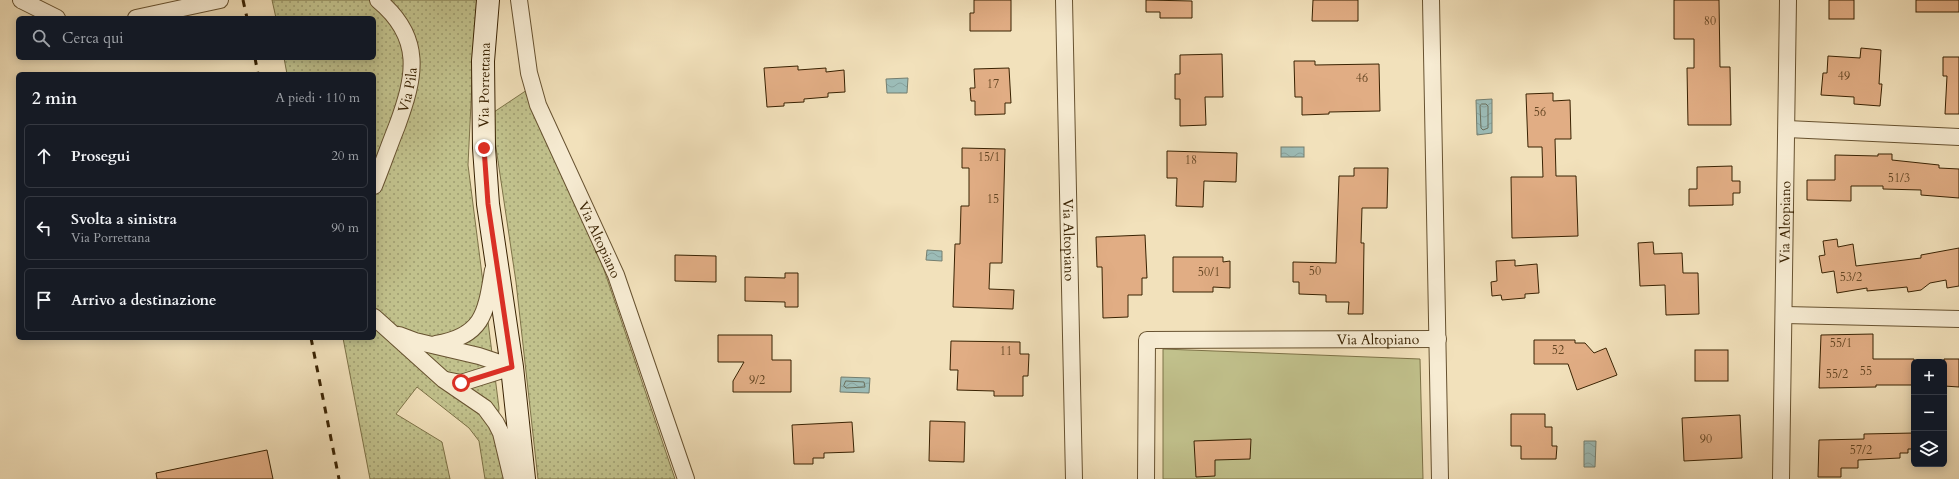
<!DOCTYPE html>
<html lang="it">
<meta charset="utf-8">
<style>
:root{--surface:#171b24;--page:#20242c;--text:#f1f3f6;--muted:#9ea1a6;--line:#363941}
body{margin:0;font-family:Cardo,serif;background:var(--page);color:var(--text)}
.controls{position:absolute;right:12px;bottom:12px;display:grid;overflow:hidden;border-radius:6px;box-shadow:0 2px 10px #0003}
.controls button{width:36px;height:36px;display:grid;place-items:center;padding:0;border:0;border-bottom:1px solid var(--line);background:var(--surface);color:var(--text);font:20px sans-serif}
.stop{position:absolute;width:12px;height:12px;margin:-9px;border:3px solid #d93025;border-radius:50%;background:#fff}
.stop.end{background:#d93025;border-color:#fff;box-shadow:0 1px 4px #0008}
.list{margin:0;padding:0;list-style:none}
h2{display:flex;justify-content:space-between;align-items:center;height:52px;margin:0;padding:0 16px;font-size:17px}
h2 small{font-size:13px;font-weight:400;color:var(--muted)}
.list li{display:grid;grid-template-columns:26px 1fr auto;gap:12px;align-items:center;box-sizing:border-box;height:64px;margin:0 8px 8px;padding:0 8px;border:1px solid var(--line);border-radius:6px}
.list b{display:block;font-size:15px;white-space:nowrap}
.list p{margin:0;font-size:13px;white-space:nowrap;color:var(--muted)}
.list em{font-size:13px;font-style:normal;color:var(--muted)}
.icon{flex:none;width:22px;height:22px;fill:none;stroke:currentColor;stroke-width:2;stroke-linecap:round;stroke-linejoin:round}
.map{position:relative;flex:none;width:1959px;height:479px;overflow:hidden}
.search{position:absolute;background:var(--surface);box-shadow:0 2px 10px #0003;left:16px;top:16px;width:360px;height:44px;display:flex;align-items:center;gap:10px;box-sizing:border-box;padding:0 14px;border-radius:6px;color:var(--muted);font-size:15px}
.panel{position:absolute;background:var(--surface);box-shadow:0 2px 10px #0003;left:16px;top:72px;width:360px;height:268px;border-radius:6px}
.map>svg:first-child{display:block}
.grass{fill:url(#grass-dots);stroke:#7d7247}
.park{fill:#c1c18c;stroke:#7d7247}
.water{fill:url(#water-waves);stroke:#747e6f}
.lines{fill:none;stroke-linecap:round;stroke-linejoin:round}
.shore{stroke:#6a6f5c;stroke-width:1}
.building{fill:#e1ad84;stroke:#392202}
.minor-casing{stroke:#675230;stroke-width:18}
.secondary-casing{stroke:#392202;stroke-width:24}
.minor{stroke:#f7ecd3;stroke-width:16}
.secondary{stroke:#f7ecd3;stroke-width:22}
.rail{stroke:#392202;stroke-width:3;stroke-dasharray:7 7;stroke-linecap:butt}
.route{stroke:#d93025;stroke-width:5}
.labels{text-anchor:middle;stroke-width:3;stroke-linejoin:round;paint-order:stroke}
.number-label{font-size:12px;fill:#634522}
.street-label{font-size:14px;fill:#392202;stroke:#f7ecd3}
</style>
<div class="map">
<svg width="1959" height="479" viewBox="0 0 1959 479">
<defs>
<pattern id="grass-dots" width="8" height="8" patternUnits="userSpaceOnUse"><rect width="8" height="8" fill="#c1c18c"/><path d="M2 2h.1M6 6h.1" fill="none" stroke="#9e9c70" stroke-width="1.8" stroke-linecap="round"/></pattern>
<pattern id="water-waves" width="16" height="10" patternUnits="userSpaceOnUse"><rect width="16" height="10" fill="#9cbcb7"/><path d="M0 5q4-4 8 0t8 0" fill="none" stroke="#87a19c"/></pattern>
</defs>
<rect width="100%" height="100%" fill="#f2e1bb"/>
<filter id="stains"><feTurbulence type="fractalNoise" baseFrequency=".005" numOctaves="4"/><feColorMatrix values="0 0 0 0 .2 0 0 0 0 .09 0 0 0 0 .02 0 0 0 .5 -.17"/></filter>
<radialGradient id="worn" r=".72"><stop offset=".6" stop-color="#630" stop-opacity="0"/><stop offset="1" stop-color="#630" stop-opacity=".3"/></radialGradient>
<g class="grass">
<path d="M272 0H479L474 41 468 165 499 408 497 438 506 479H485L479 441 469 428 417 387 396 414 442 442 450 479H370L343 338H374V74H287L284 58H374V18H276Z"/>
<path d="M527 90 578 193 675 479H538L516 282 491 114Z"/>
</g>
<path class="park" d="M1163 349 1420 359 1423 479H1163Z"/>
<g class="water">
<path d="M908 78 907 93H887L886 79Z"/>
<path d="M1492 99V133L1477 135 1476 100Z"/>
<rect x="1281" y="147" width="23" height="10"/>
<path d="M927 250 942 251V261L926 260Z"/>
<path d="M841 377 870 378 869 393 840 392Z"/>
<path d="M1584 441H1596L1595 467H1584Z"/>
</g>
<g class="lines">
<g class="shore">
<path d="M1482 104H1486L1488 106V128L1483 130 1481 128 1480 106Z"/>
<path d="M846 381 864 382 865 387 846 388 844 386Z"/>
</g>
</g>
<g class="building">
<path d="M974 0H1011V31H970V13H974Z"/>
<path d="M1146 0 1192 1V18H1160V12H1146Z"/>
<path d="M1313 0H1358V21H1312Z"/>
<path d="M1674 0H1719L1720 67H1730L1731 125H1688L1687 68H1694V39H1674Z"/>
<rect x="1829" y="0" width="25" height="19"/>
<rect x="1916" y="0" width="43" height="12"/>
<path d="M1861 48 1881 50 1879 84H1882L1880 106 1854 104V97L1821 95 1823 73H1827L1828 56 1860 58Z"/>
<path d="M1222 54 1223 97H1205L1206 125 1180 126V99H1175V74H1180V55Z"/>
<path d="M1943 57H1959V114H1945L1947 76H1943Z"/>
<path d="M1294 61H1315V65L1379 64 1380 111 1329 112V114L1302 115V97H1295Z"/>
<path d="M798 66V70L826 68V72L844 70 845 92 828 93V97L804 99V102L784 103V106L767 107 764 68Z"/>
<path d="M1009 68 1011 103H1005V114L975 115V101H971L970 88H975L974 69Z"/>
<path d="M1553 93V101L1570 100 1571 139H1555L1556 176H1576L1578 236 1512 238 1511 177H1543L1542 147H1528L1526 94Z"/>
<path d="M962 148 1005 149 1002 263H990L989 289 1014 290 1013 309 953 307 955 244H960L961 206H969V168H962Z"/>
<path d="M1167 151 1237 153 1236 182 1204 181 1203 207 1176 206 1177 178H1167Z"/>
<path d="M1878 154H1892V160L1939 165V168L1959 169V198L1921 195V190L1883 189V186H1851V201L1807 200V180H1835V155L1878 156Z"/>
<path d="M1732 166V181H1740V193H1733V205L1689 206V189H1697V167Z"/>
<path d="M1354 168H1388L1387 208H1362L1361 243H1364L1363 314H1348L1349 302H1326V295L1299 294V282H1293V262L1336 263 1339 176H1354Z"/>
<path d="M1145 235 1147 278H1142V295H1128V317L1103 318 1102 267H1097L1096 237Z"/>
<path d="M1837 239 1838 247 1853 244 1856 266 1921 258V255L1959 248V286L1947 288 1946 280 1930 283 1921 290 1908 292 1907 287 1867 291V288L1837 293 1834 271 1822 273 1819 256 1825 255 1823 241Z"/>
<path d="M1653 242 1654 254 1682 253 1683 273H1698L1699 314 1666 315 1665 285 1640 286 1638 243Z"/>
<path d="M675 255 716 256V282L675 281Z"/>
<path d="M1173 257H1223V262L1230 261V288L1213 287V292H1173Z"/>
<path d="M1515 260V266L1537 264 1539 293 1525 294V298L1502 300 1501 295 1492 296 1491 282 1497 281 1496 261Z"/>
<path d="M785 273H798V307H785V302L745 301V277L785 278Z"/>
<path d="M1873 334V359H1914V385H1876V387L1819 388 1821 335Z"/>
<path d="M718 335H772V360H791V392H733V381L744 362H718Z"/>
<path d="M1534 340H1575V343H1585L1594 353 1606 348 1617 375 1577 390 1568 364H1534Z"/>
<path d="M951 341 1020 342V354H1029L1028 376H1023V396H994V391L957 390 958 370H950Z"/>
<rect x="1695" y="350" width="33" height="31"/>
<path d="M1944 359H1959V387L1944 386Z"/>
<path d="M1511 414H1545V427H1552V446H1557L1556 459H1521V446H1511Z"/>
<path d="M1740 415 1742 458 1684 461 1682 418Z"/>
<path d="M930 421 965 422 964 462 929 461Z"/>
<path d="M852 422 854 452 824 453V458H813V464H794L792 425Z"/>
<path d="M1914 433V449H1908V453H1900V458L1858 460V468H1841V477H1818L1819 440 1864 439V434Z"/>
<path d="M1251 439 1250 459 1215 460V476L1196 477 1194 441Z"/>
<path d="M267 450 273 479H157L156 473Z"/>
</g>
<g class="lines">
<defs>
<g id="minor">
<path d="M21 0 57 18"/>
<path id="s1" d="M519 0 529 73 538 105 616 275 686 479"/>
<path id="s2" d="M1064 0 1074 479"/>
<path d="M1431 0 1440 479"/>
<path d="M136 18 220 0"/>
<path d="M1787 129 1959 137"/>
<path id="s3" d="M374 186C382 166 389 146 397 126 415 77 424 38 378 0"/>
<path d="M1785 315 1959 319"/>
<path d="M374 317 444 380 485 408 496 423 501 433 512 479"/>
<path d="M399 335 415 341 479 356 512 367"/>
<path d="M436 344C484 336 486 312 493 270"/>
<path d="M446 380 461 383 512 367"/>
<path id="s4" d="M1146 479 1147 340 1438 339"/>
<path id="s5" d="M1781 479 1788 0"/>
</g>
<path id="secondary" d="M488 0 483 61 484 148 488 204 512 367 524 479"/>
</defs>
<use href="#minor" class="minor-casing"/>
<use href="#secondary" class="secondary-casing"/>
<use href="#minor" class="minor"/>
<use href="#secondary" class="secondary"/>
<g class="rail">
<path d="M243 0 247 18"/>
<path d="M255 58 258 74"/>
<path d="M311 338 339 479"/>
</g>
</g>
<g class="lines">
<path class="route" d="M461 383 512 367 488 204 484 148"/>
</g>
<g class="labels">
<g class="number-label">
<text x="1710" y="25">80</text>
<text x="1844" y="80">49</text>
<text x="1362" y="82">46</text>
<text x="993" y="88">17</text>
<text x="1540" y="116">56</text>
<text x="989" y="161">15/1</text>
<text x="1191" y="164">18</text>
<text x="1899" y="182">51/3</text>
<text x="993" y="203">15</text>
<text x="1315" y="275">50</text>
<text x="1209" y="276">50/1</text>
<text x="1851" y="281">53/2</text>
<text x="1841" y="347">55/1</text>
<text x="1558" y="354">52</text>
<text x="1006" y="355">11</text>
<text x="1866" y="375">55</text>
<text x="1837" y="378">55/2</text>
<text x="757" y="384">9/2</text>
<text x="1706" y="443">90</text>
<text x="1861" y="454">57/2</text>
</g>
<g class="street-label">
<text transform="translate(484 85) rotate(-89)" y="5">Via Porrettana</text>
<text dy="5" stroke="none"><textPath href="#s3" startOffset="102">Via Pila</textPath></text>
<text dy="5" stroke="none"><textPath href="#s5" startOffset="257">Via Altopiano</textPath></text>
<text dy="5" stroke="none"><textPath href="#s1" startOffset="255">Via Altopiano</textPath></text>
<text dy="5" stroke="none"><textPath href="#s2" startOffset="240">Via Altopiano</textPath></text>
<text dy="5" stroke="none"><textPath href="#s4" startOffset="370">Via Altopiano</textPath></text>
</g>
</g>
<rect width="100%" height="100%" filter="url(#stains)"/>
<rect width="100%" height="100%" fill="url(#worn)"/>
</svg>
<div class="controls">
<button>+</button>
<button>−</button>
<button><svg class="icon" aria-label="layers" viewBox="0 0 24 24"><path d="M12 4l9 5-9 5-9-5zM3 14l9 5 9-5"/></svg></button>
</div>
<div class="stop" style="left:461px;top:383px"></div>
<div class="stop end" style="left:484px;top:148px"></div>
<div class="search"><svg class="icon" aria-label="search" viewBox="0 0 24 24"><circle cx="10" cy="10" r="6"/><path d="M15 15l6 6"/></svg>Cerca qui</div>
<section class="panel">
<h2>2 min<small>A piedi · 110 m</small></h2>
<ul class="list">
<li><svg class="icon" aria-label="ahead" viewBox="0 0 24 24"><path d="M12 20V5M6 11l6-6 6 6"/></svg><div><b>Prosegui</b></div><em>20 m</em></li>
<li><svg class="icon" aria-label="left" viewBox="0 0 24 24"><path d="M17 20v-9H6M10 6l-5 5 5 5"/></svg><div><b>Svolta a sinistra</b><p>Via Porrettana</p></div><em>90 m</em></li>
<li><svg class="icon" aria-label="arrive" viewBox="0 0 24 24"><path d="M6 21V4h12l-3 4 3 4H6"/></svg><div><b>Arrivo a destinazione</b></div></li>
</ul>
</section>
</div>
